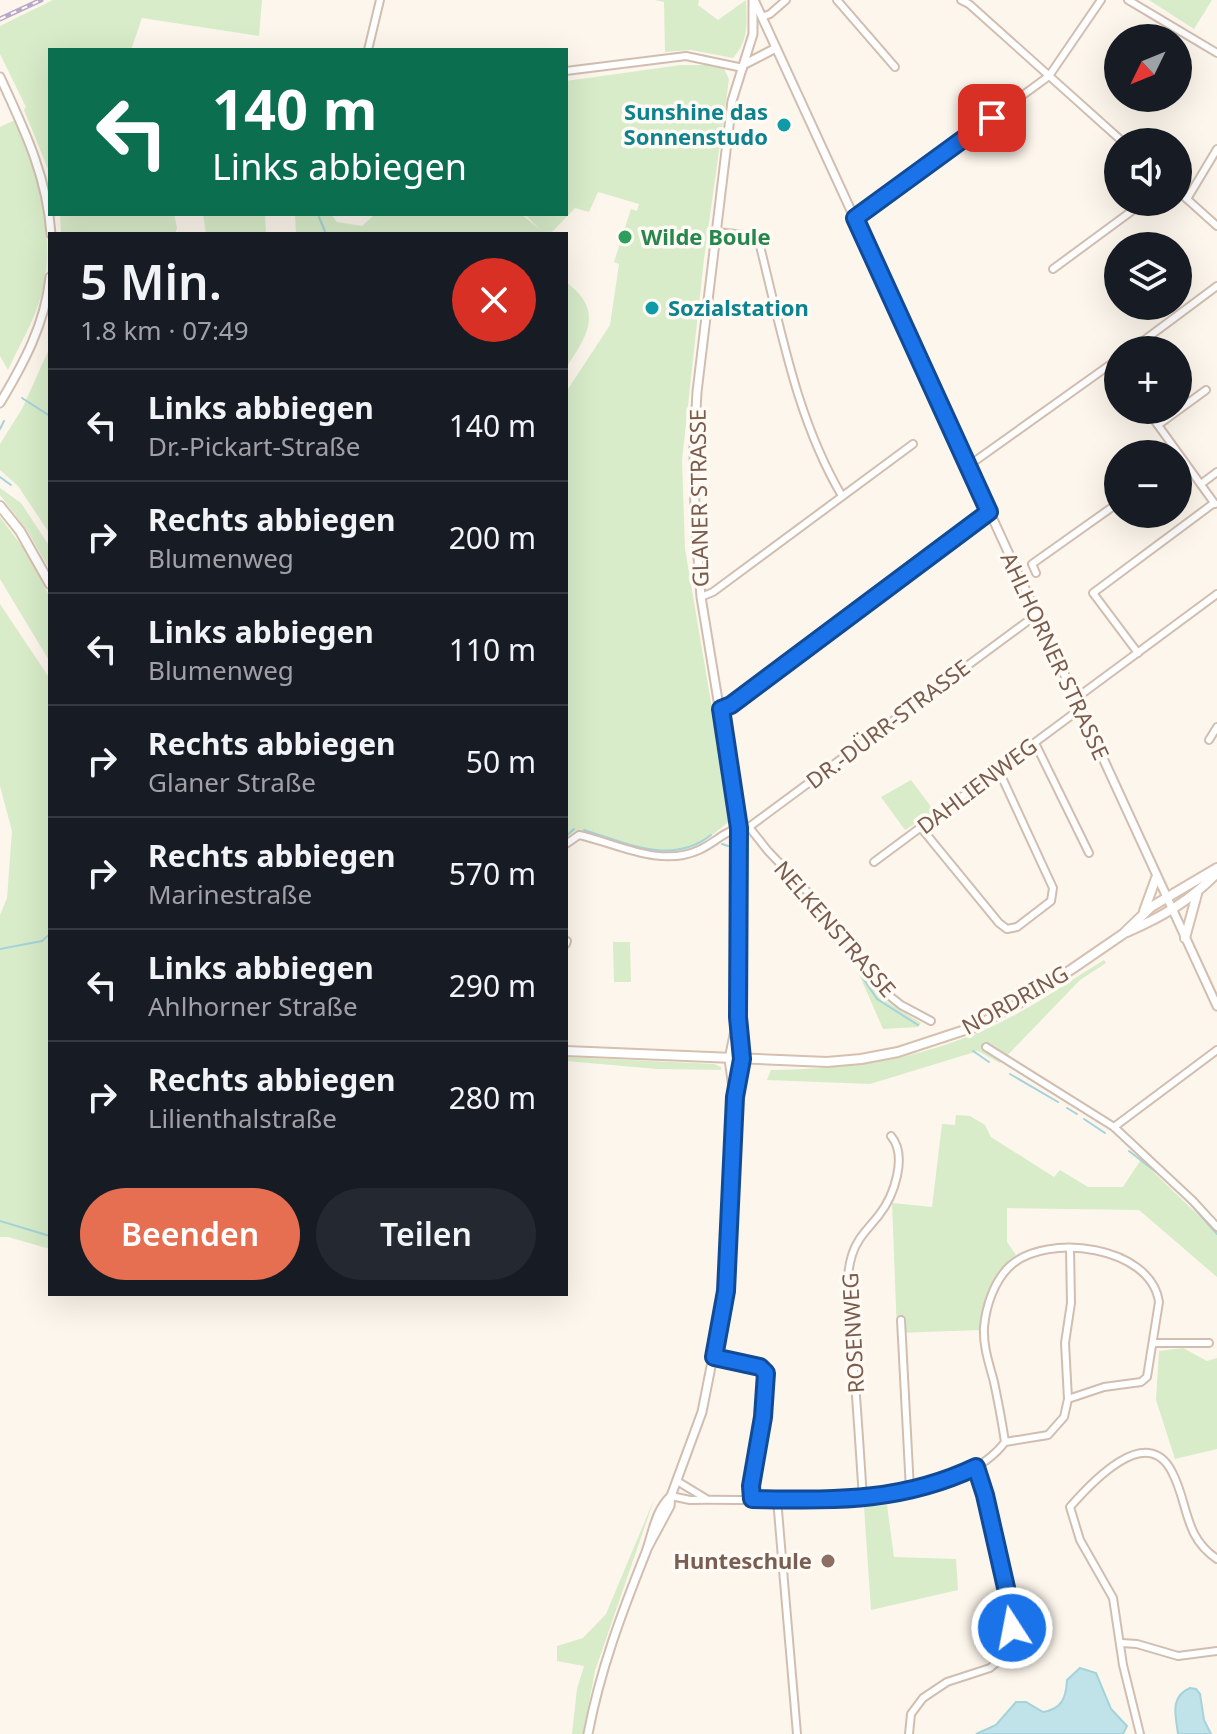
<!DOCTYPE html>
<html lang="de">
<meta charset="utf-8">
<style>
:root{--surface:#171b24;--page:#242831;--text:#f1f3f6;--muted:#9ea1a6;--line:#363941;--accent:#e76f51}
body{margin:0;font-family:"Noto Sans",sans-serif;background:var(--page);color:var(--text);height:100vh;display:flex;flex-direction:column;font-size:30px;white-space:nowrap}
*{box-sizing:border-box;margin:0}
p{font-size:26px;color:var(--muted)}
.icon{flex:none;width:44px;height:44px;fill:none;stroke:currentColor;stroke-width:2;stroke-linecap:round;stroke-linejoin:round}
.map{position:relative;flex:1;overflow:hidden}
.side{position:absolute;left:48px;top:232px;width:520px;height:1064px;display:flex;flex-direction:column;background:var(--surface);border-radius:0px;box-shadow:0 8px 32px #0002}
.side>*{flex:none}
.hud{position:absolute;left:48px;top:48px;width:520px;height:168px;border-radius:0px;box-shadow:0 8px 32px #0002;background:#0b6e4f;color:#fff;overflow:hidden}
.needle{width:52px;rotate:227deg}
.fabs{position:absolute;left:1104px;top:24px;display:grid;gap:16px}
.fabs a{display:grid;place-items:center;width:88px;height:88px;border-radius:50%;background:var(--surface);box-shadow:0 8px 32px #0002;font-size:40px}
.pin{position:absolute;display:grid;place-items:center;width:68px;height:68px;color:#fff;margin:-34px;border-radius:16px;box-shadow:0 4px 12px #0006}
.me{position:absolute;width:88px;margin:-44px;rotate:349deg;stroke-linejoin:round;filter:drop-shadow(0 0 6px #0008)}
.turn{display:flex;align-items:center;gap:28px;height:168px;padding:0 32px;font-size:36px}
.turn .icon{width:104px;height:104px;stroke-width:2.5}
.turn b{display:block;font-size:56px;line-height:68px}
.round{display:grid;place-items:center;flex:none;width:84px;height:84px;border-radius:42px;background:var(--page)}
.summary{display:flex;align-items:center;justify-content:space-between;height:136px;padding:0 32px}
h1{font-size:48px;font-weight:600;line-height:60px}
.primary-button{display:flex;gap:16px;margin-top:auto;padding:16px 32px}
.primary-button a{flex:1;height:92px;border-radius:48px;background:var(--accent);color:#fff;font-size:32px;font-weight:600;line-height:92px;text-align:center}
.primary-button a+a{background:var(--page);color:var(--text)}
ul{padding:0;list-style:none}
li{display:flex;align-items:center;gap:24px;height:112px;padding:0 32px;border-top:2px solid var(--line)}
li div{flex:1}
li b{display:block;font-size:30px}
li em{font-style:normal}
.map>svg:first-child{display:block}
</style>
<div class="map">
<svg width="1217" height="1734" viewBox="0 0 1217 1734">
<rect width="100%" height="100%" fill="#fdf6ec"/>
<g fill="#d8ecc9">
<polygon points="53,0 262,0 259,36 142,18 131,50 50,50 50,174 24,110 26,107 0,54 0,26"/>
<path d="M655,0H699L698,5L718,20L746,0C747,22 749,41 733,58L691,50L665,52L664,2Z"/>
<polygon points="1149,0 1212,0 1194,29"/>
<polygon points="681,65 709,65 724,69 729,79 704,259 682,460 685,549 731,820 697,847 677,852 655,852 575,831 566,838 566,392 610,325 619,264 614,262 631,209 637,211 639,204 598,192 589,212 575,208 553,231 546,234 296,234 295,214 331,214 337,222 362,226 375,214 521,214 540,230 525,214 566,214 566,81"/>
<path d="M17,119C39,167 57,243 41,296C34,321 19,346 8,370L0,356V127Z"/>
<polygon points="60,214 174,214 177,228 175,234 61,234"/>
<polygon points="203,214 265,214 266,234 206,234"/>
<path d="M566,282C605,311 587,336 566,368Z"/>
<polygon points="50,347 50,534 18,486 0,470 0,444 22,409"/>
<polygon points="0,488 21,503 50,547 50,570 27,530 0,495"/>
<polygon points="0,517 30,557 50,598 50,662 0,579"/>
<polygon points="0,604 50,679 50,1249 8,1237 0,1237 0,915 7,898 12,831 0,786"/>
<polygon points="911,780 935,812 905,830 881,797"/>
<polygon points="613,942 630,942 631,982 614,982"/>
<path d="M1104,960L1106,963L1080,980L1000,1063L978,1051L870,1084L767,1080L771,1070C856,1069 932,1058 1009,1018C1042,1001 1073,979 1104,960Z"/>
<polygon points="864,971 886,1001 921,1023 918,1027 883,1029 859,974"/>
<polygon points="566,1057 714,1064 721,1067 721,1070 657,1069 566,1061"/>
<path d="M956,1115L970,1116L985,1125L991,1137L1054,1177L1060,1170L1088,1187H1123L1140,1161L1144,1163L1217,1233V1277L1139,1210L1007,1208V1242L1016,1255C994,1276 983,1301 980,1330L897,1333L892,1203L932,1207L942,1124L955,1125Z"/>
<polygon points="1183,1348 1207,1361 1217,1358 1217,1449 1175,1459 1156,1400 1159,1351"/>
<polygon points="655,1497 595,1671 583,1734 572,1734 577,1689 584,1666 557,1661 557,1646 583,1638 606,1614"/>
<polygon points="887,1505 894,1557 956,1559 958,1590 871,1610 864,1507"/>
</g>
<g fill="#bfe3e8" stroke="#a5d3da" stroke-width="2">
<path d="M1080,1668L1096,1673L1111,1709L1127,1726L1123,1734H976L996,1725L1016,1702H1026L1043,1712C1062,1709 1066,1698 1067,1680Z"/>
<path d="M1190,1688L1196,1689L1200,1694L1204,1720L1211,1734H1178C1176,1716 1169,1697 1190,1688Z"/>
</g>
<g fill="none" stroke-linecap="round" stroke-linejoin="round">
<g stroke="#a5d3da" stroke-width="2">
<polyline points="319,217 326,234"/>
<polyline points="22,398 50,416"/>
<polyline points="0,429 4,421"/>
<polyline points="0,477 11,485"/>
<path d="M584,830C627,843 671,866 711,835"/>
<polyline points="566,836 574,829"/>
<polyline points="722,844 728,846"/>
<polyline points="816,906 821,912"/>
<polyline points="828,922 850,955"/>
<polyline points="0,949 42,941 50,934"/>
<polyline points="861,975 877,999 918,1025"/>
<polyline points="973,1051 989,1062"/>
<polyline points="1010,1074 1058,1102"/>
<polyline points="1067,1108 1077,1114"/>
<polyline points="1084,1119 1105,1133"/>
<polyline points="1129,1151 1170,1183"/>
<polyline points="1186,1199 1217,1234"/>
<polyline points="0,1221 50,1236"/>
</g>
<defs>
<g id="minor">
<polyline points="837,0 895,67"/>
<polyline points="961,0 969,4 1123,142"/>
<polyline points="1128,0 1217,53"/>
<polyline points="762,17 770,14 786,0"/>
<polyline points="368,50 380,0"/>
<polyline points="566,71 686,56 743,68"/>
<polyline points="1178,191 1217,226"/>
<polyline points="1187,199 1217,149"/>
<polyline points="855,218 1049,76 1101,0"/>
<path d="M716,232L754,236L759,242C781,329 796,418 842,496"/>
<polyline points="1053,269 1144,202"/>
<polyline points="1131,350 1217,286"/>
<polyline points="1147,410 1215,504"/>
<polyline points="1158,425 1206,390"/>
<polyline points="968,466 1118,359"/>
<polyline points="1201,484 1217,472"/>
<polyline points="1036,573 1032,564 1118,503"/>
<polyline points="701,597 713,592 913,444"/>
<polyline points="1138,653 1093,593 1214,503"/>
<polyline points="1075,699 1217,594"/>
<polyline points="721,709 731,705 989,512"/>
<polyline points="1209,740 1217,727"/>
<polyline points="1035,743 1089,853"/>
<polyline points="749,827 768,851 820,905 886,993 901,1005 931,1021"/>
<polyline points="922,829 999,923 1007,929 1017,927 1051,901 1053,888 999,771"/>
<path d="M566,844L579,835C616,843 660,868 699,850C720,840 724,829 749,827L1036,615"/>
<polyline points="874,862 1080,709"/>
<polyline points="566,944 567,941"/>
<polyline points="986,1047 1114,1127 1193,1201 1217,1227"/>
<polyline points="1114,1127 1217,1050"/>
<polyline points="901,1320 910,1490"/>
<polyline points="1154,1343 1209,1343"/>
<polyline points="714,1357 760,1367 766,1373 763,1417 753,1467 752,1499"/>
<polyline points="1005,1442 1048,1435 1064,1417 1068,1399 1065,1343 1071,1303 1070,1248"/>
<polyline points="677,1481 705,1498"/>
<path d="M671,1496L690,1500C773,1498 951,1514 1005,1442C1002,1422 998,1401 994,1382C989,1363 983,1347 984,1327C986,1306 994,1281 1010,1266C1047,1232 1151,1246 1159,1302L1147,1377L1141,1382L1104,1387L1068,1399"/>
<polyline points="777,1499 797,1734"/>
<path d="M863,1499C860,1452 857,1405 853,1358C851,1326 842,1287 852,1255C857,1238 869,1228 879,1215C894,1196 908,1156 891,1136"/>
<polyline points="1121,1643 1137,1644 1178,1656 1217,1651"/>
<polyline points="909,1734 911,1714 923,1698 947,1682 990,1668 1002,1658 1009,1647 1012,1614 985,1495 976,1467"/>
<path d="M1140,1734L1123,1665L1113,1598L1080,1540L1070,1507C1091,1483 1147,1422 1172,1472C1189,1504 1183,1536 1217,1559"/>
</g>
<g id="tertiary">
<polyline points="755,2 1217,1006"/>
<polyline points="745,64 776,48"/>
<path d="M0,77C24,129 47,176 51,234"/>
<path d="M0,403C24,363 45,324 50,277"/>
<polyline points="734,1095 729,1059 737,1021"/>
<polyline points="648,1547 670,1506 671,1496 702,1412 723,1306 735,1097 742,1059 738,1017 739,828 701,597 695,517 694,447 697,392 732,101 753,34 753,0"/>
<path d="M588,1734C600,1670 622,1612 646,1552C653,1533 655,1511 671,1496"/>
</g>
<g id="secondary">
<polyline points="0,506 20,531 50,584"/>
<polyline points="1144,911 1156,878"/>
<path d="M1127,932C1162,917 1191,900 1217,873"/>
<polyline points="1185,938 1197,894"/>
<polyline points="566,1051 827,1062 861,1059 898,1052 974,1027 1016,1005 1072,969 1123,934 1151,907 1217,868"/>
</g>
</defs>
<use href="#minor" stroke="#d1beb0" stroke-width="10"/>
<use href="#tertiary" stroke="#d1beb0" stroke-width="11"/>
<use href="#secondary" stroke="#d6c0b0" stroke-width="12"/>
<use href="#minor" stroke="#fff" stroke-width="6"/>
<use href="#tertiary" stroke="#fff" stroke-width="7"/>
<use href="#secondary" stroke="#fff" stroke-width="8"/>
<defs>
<polyline id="rail" points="0,19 41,0"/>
</defs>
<use href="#rail" stroke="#b9a8c9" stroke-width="5"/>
<use href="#rail" stroke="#fffaf3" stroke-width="2" stroke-dasharray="6" stroke-linecap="butt"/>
</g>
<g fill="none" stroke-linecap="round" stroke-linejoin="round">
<defs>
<path id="route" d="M992,118L855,218L989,512L731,705L721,709L739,828L738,1017L742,1059L735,1097L726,1291L714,1357L760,1367L766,1373L763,1417L751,1486L752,1499C833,1500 900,1503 976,1467L985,1495L1012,1614V1628"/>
</defs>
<use href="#route" stroke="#114b97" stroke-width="20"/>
<use href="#route" stroke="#1a73e8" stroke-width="14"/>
</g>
<g fill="#0f9aa8" stroke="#fffaf3" stroke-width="3">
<circle cx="784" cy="125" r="8"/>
<circle cx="652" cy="308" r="8"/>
</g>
<circle fill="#2e9e5b" stroke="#fffaf3" stroke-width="3" cx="625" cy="237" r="8"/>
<circle fill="#8d6e63" stroke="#fffaf3" stroke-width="3" cx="828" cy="1561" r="8"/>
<g text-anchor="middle" stroke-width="7" stroke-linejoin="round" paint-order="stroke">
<g font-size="22" font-weight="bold" fill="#0d838f" stroke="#fffaf3" text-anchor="end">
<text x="768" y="120">Sunshine das<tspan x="768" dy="25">Sonnenstudo</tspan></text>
<text x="668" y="316" text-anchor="start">Sozialstation</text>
</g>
<g font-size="22" font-weight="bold" fill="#27864d" stroke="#fffaf3" text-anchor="start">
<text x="641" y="245">Wilde Boule</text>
</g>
<g font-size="22" fill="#7a5c4d" stroke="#fffaf3">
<text transform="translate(699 498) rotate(-91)" y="8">GLANER STRASSE</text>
<text transform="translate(1055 656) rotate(65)" y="8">AHLHORNER STRASSE</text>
<text transform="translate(888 724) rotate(-37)" y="8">DR.-DÜRR-STRASSE</text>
<text transform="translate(977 786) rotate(-37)" y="8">DAHLIENWEG</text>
<text transform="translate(835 929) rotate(49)" y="8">NELKENSTRASSE</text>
<text transform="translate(1015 1000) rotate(-29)" y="8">NORDRING</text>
<text transform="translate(853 1333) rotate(-93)" y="8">ROSENWEG</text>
</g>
<g font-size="22" font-weight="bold" fill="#785e54" stroke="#fffaf3" text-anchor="end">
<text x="812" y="1569">Hunteschule</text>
</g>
</g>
</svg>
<div class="fabs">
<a><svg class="needle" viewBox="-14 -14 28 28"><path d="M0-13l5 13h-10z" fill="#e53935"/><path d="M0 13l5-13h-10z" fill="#9ea1a6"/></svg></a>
<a><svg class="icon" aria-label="sound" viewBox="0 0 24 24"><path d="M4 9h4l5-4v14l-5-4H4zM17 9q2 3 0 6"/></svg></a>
<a><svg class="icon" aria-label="layers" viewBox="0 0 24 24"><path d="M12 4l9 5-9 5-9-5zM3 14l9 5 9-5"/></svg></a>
<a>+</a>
<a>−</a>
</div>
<div class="pin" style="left:992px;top:118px;background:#d93025"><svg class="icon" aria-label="arrive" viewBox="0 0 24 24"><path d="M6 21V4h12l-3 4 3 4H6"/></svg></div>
<svg class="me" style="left:1012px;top:1628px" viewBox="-20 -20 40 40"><circle r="17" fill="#1a73e8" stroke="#fff" stroke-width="3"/><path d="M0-11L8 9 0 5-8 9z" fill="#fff"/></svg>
<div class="hud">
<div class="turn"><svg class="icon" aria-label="left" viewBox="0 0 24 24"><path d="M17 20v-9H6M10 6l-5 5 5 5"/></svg><div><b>140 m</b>Links abbiegen</div></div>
</div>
<section class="side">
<div class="summary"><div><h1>5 Min.</h1><p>1.8 km · 07:49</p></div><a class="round" style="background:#d93025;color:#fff"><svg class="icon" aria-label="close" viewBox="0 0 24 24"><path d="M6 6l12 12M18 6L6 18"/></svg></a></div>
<ul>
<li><svg class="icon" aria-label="left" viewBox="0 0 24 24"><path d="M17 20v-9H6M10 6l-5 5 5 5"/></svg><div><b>Links abbiegen</b><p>Dr.-Pickart-Straße</p></div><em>140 m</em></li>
<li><svg class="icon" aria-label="right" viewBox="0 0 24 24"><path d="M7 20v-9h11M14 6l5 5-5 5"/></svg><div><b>Rechts abbiegen</b><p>Blumenweg</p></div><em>200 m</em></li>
<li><svg class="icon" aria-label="left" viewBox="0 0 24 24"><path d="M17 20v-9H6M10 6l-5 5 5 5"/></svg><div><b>Links abbiegen</b><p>Blumenweg</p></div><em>110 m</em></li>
<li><svg class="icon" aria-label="right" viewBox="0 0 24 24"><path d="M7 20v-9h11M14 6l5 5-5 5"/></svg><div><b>Rechts abbiegen</b><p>Glaner Straße</p></div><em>50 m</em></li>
<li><svg class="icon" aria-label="right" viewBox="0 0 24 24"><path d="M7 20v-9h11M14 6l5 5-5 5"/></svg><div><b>Rechts abbiegen</b><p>Marinestraße</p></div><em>570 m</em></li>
<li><svg class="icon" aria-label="left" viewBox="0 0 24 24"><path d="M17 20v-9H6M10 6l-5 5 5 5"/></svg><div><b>Links abbiegen</b><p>Ahlhorner Straße</p></div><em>290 m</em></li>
<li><svg class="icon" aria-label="right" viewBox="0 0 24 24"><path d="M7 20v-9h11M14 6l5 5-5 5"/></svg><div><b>Rechts abbiegen</b><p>Lilienthalstraße</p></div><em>280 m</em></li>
</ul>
<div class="primary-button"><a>Beenden</a><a>Teilen</a></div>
</section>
</div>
